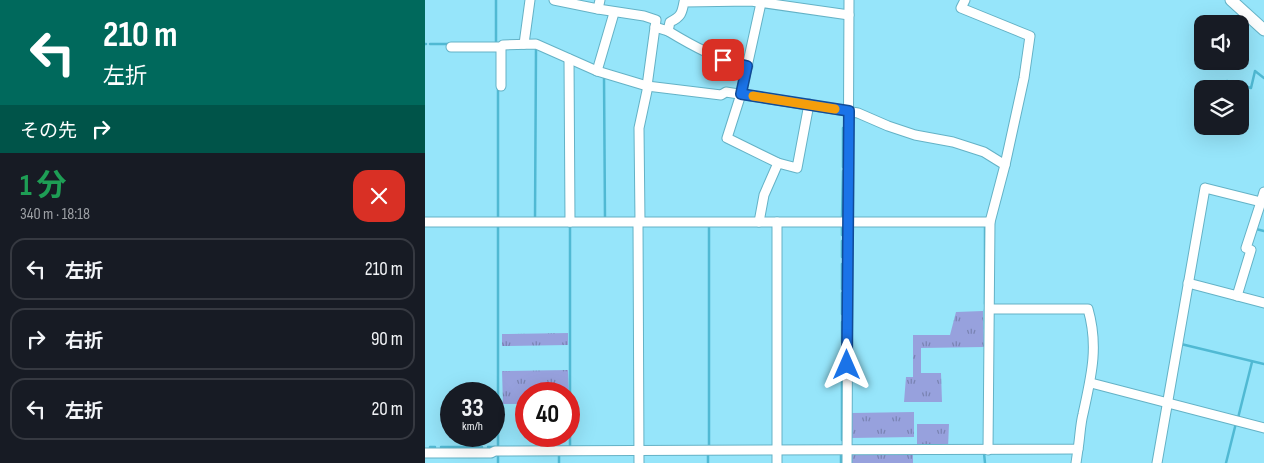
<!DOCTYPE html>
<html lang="ja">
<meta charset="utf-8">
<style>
:root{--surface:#171b24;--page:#20242c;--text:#f1f3f6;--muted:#9ea1a6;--line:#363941}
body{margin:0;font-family:"Sofia Sans Condensed","Noto Sans JP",sans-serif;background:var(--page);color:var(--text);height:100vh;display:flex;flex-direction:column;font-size:19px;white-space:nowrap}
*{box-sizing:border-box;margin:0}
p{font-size:16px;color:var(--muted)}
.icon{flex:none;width:28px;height:28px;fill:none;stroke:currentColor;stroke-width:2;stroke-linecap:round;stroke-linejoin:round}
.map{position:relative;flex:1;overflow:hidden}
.side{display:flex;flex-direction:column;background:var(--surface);width:425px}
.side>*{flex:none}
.guide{background:#00695c;color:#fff;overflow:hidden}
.tools{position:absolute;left:769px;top:15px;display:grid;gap:10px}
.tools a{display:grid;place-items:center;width:55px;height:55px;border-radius:10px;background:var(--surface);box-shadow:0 5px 20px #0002;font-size:25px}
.speed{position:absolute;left:15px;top:382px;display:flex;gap:10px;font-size:25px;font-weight:700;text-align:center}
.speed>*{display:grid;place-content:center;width:65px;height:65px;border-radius:50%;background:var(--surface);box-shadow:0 5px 20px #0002;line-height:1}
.speed small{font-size:12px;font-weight:400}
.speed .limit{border:8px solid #d22;background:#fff;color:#111}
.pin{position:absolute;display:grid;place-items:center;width:42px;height:42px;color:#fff;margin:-21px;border-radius:10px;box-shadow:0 2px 8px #0006}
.me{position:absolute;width:55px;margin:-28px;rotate:0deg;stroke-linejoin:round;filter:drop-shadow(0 0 4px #0008)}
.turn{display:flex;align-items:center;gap:18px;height:105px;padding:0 20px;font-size:22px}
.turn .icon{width:65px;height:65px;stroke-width:2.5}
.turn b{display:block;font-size:35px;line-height:42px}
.then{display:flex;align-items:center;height:48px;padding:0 20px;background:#0003;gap:10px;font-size:19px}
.round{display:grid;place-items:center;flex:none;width:52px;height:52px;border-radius:15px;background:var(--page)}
.headline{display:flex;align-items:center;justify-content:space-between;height:85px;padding:0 20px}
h1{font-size:30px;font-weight:700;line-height:38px;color:#1e9e55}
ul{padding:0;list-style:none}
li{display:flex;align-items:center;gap:15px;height:62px;margin:0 10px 8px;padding:0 10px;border:2px solid var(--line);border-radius:15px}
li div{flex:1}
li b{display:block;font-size:19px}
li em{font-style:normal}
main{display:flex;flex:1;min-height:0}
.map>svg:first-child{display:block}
</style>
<main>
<section class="side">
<div class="guide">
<div class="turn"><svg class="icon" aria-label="left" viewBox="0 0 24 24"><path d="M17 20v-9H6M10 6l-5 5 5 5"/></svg><div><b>210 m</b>左折</div></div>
<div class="then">その先<svg class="icon" aria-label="right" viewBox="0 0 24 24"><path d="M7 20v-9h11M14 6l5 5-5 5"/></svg></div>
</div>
<div class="headline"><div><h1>1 分</h1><p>340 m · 18:18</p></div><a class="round" style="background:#d93025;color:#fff"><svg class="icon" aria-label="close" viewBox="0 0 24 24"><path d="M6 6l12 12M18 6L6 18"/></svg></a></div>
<ul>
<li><svg class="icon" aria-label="left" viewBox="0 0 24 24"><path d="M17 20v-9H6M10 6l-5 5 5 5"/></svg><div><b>左折</b></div><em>210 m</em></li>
<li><svg class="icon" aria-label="right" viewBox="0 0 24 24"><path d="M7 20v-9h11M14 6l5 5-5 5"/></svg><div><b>右折</b></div><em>90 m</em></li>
<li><svg class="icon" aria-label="left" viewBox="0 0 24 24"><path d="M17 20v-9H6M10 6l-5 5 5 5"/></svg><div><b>左折</b></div><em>20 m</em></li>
</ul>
</section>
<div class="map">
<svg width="839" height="463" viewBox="0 0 839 463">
<defs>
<pattern id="grass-tufts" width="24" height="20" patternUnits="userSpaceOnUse" patternTransform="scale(1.25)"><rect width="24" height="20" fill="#97a1dd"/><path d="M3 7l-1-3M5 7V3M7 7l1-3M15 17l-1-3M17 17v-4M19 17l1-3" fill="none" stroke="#7983b3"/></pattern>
</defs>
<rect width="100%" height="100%" fill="#96e5fa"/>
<g fill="url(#grass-tufts)">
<polygon points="558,311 559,347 496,348 496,373 516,373 517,402 479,402 481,377 488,377 488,335 525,335 531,312"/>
<polygon points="143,333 143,345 77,346 77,334"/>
<polygon points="143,370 144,394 101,394 101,404 78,404 77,371"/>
<polygon points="489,412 489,437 426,438 426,413"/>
<polygon points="492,424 524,424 523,448 492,448"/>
<polygon points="488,452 488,463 426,463 426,455 432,453"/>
</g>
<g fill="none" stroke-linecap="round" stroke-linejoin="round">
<g stroke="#50b9d3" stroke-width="2.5">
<polyline points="0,44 1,44"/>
<polyline points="5,44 26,44"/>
<polyline points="71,44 71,0"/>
<polyline points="179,76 180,219"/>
<polyline points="802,81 826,88 830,71 839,78"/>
<polyline points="73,87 73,219"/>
<polyline points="418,128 418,167"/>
<polyline points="417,218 418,171"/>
<polyline points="110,219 111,49"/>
<polyline points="284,226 284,447"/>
<polyline points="831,229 839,231"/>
<polyline points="417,235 417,226"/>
<polyline points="417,257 417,241"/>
<polyline points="417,289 417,264"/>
<polyline points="560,304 560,226"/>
<polyline points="417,314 417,293"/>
<polyline points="560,329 560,310"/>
<polyline points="417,342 417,322"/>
<polyline points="756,344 839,364"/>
<polyline points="813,418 827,362"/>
<polyline points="417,440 417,350"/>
<polyline points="5,447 10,447"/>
<polyline points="16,447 57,447"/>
<polyline points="63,447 70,447"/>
<polyline points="145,447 145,226"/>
<polyline points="73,448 73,226"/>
<polyline points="559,453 560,463"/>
<polyline points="73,454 73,463"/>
<polyline points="134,454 134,463"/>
<polyline points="416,454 416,463"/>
<polyline points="283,463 283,453"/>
<polyline points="801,463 811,423"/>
</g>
<defs>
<g id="minor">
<polyline points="129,0 173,9"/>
<polyline points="175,0 173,9 219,16 231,20 222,86"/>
<polyline points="540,0 536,8 605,36 599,78 580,165"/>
<polyline points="336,3 316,94 302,138 353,163 372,168 384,104"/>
<path d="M230,27L243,31L245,22C256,17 257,13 259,2L326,1L424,15"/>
<path d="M243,31C271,48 290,58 323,66"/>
<polyline points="99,44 105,0"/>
<polyline points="26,47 76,47 78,45 111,44 172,71 222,86 296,95 301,92 433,113 463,126 490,135 528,142 559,152 580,165 565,222 563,450"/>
<polyline points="76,47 76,86"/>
<polyline points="144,59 145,222"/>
<polyline points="172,71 189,13"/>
<polyline points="0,222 565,222"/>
<polyline points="213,222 214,463"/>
<polyline points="215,222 214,128 223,86"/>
<polyline points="334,222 339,195 353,163"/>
<polyline points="352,222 352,463"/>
<polyline points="763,283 839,303"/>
<polyline points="812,296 826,250 821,248 836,202"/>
<polyline points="666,383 839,428"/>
<path d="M0,453H66L70,451L653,449C655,438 655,426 658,414C666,377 674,347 663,309H565"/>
<polyline points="422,463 424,0"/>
<polyline points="651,463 653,449"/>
<polyline points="732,463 780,188 836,202 839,192"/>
</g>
<polyline id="major" points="806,0 839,30"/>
</defs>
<use href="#minor" stroke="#64b2c6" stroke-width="11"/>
<use href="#major" stroke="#64b2c6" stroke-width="13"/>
<use href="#minor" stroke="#fff" stroke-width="9"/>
<use href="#major" stroke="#fff" stroke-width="11"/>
</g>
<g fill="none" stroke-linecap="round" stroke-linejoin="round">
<defs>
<polyline id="route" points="298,60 322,66 316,94 424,111 422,365"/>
</defs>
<use href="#route" stroke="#114b97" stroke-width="12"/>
<use href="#route" stroke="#1a73e8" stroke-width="9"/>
<polyline stroke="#f59e0b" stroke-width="9" points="328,96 410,109"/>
</g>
</svg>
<div class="tools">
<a><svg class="icon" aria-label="sound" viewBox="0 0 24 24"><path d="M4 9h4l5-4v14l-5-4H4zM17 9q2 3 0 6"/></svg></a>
<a><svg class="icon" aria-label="layers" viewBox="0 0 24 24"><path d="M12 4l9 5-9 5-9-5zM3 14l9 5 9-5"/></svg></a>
</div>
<div class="speed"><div>33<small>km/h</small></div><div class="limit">40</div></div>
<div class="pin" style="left:298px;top:60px;background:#d93025"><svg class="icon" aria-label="arrive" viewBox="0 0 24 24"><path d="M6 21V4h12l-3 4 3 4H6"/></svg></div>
<svg class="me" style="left:422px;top:365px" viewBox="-20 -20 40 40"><path d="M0-17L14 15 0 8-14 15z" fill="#1a73e8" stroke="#fff" stroke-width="4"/></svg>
</div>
</main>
